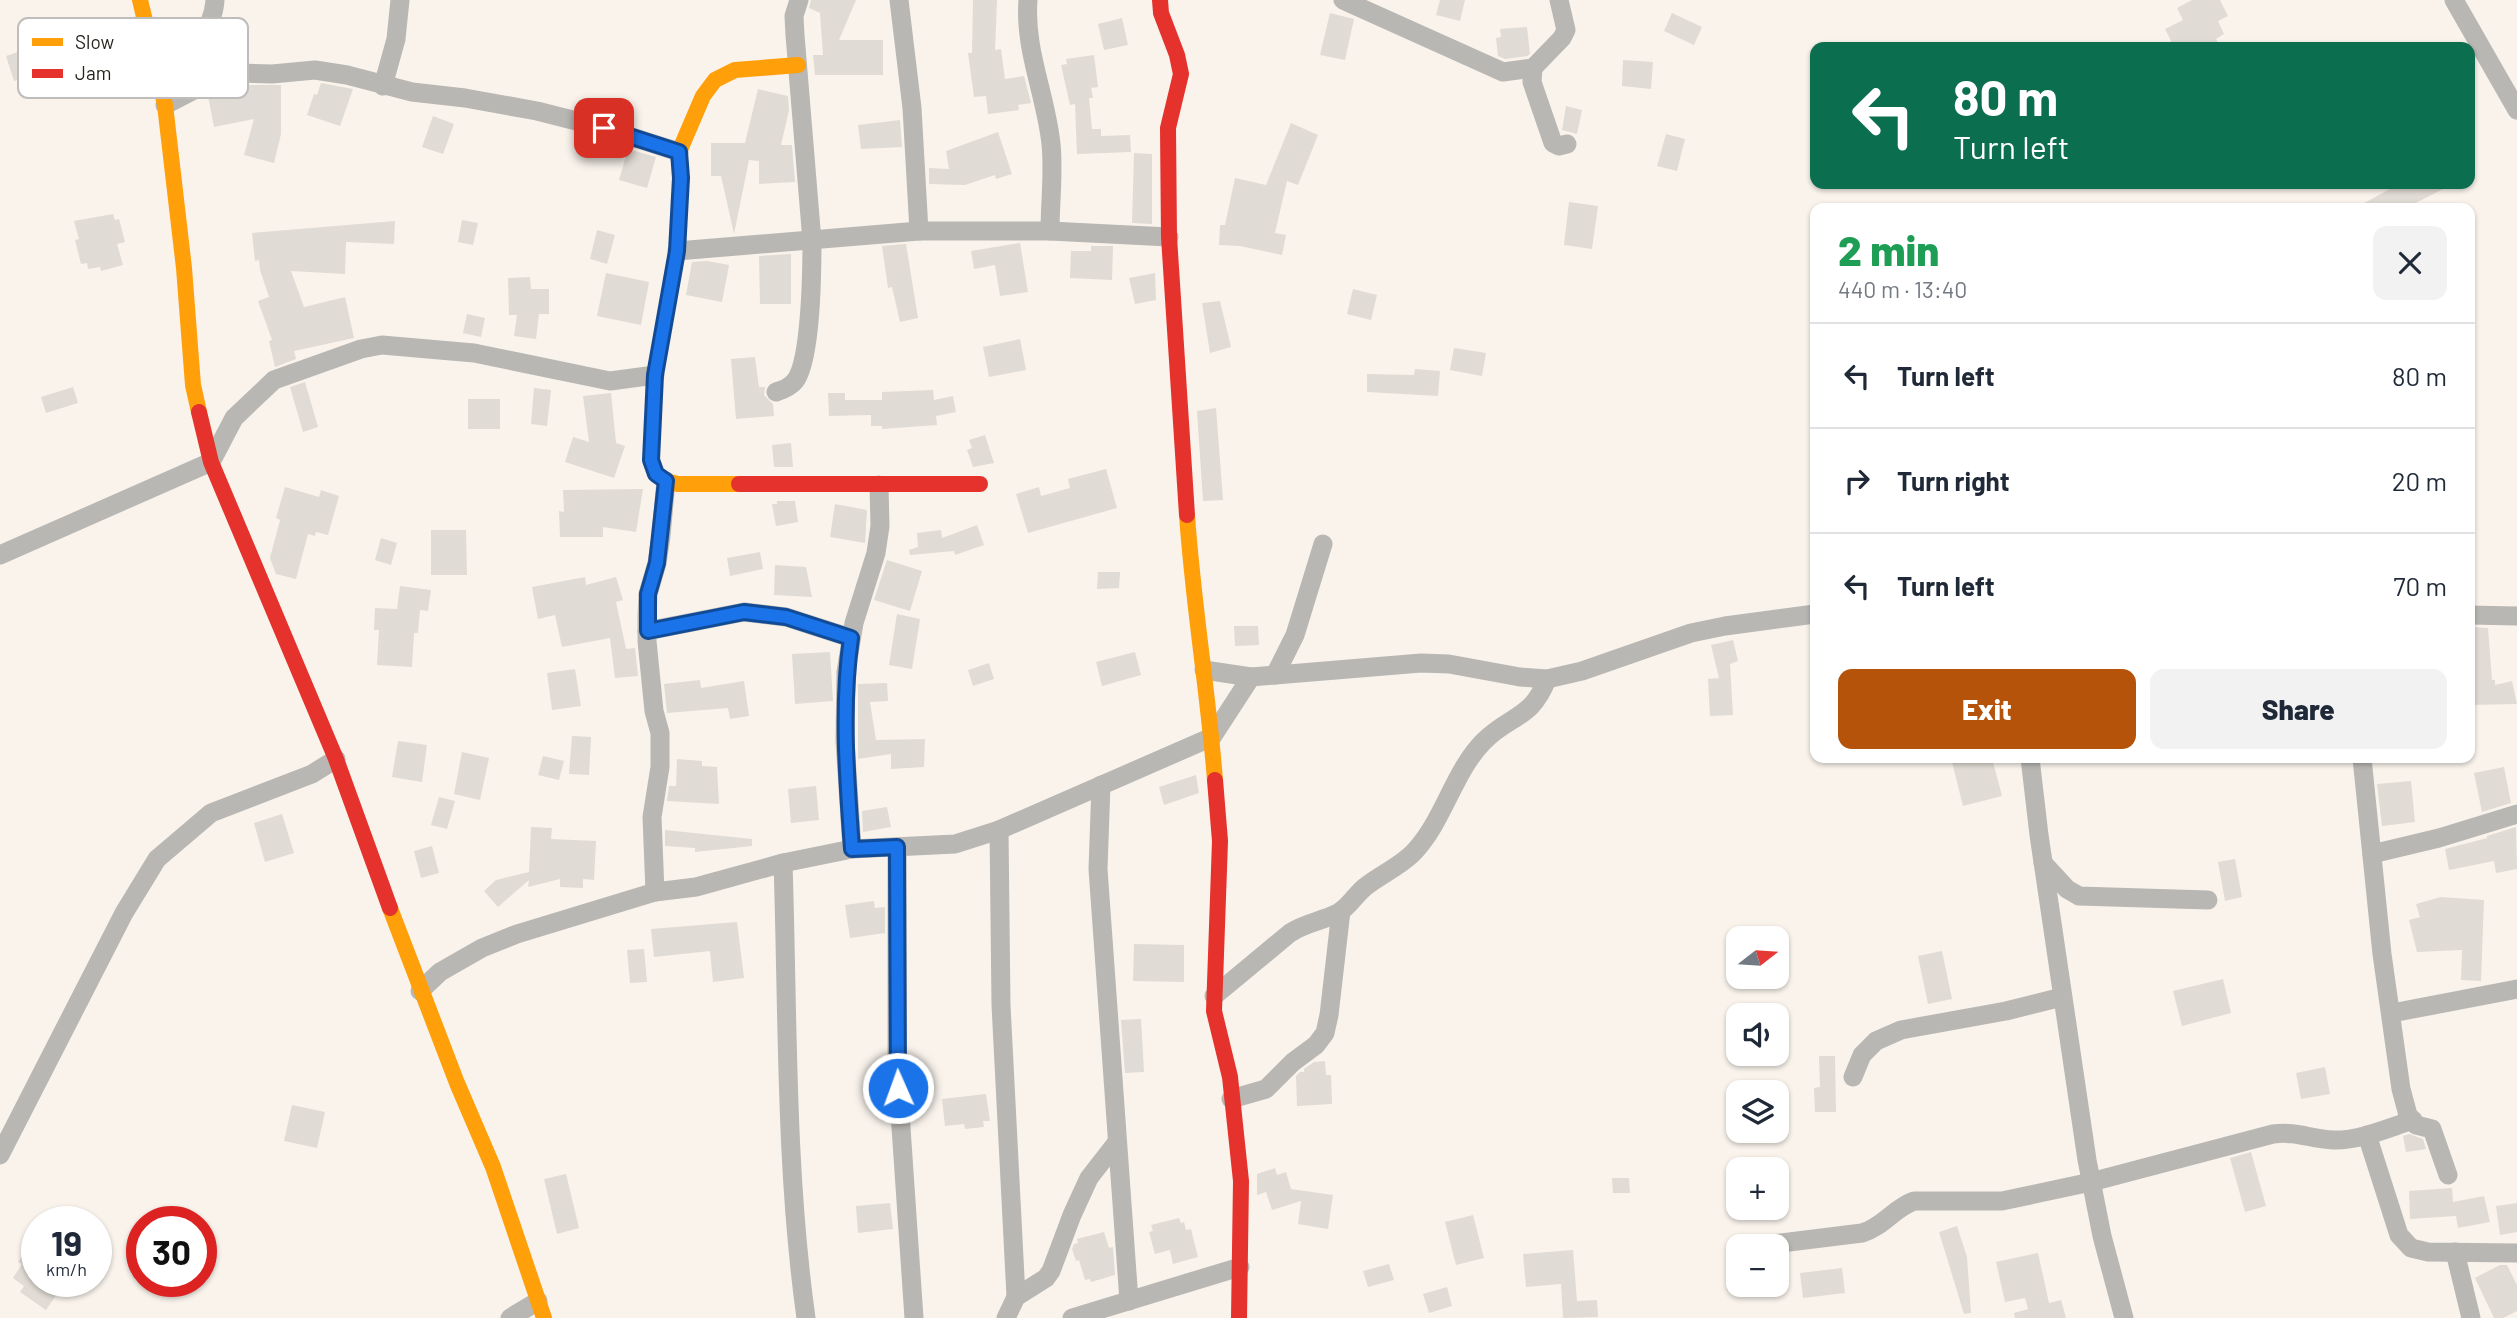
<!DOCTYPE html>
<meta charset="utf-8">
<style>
:root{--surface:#fff;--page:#f2f2f3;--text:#1f2937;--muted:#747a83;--line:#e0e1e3;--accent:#b45309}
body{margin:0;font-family:Barlow,sans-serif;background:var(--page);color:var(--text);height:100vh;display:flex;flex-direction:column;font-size:26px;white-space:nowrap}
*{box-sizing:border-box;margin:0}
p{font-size:23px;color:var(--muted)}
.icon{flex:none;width:38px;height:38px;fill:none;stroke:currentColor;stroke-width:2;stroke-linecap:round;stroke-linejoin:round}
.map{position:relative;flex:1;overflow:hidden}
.side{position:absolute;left:1810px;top:203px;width:665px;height:560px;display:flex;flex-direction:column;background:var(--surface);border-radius:14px;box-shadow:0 2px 5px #0004}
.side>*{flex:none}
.top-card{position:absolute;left:1810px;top:42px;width:665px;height:147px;border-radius:14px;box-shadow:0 2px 5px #0004;background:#0b6e4f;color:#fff;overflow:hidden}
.needle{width:46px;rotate:73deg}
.buttons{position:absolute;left:1726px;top:926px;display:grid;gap:14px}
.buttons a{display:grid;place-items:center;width:63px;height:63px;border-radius:14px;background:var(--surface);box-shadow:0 2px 5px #0004;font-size:35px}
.speed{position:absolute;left:21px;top:1206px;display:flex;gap:14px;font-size:35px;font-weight:700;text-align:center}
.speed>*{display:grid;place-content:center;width:91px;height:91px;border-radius:50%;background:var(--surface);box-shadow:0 2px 5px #0004;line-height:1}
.speed small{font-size:18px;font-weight:400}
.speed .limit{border:10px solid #d22;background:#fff;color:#111}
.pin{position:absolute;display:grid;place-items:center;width:60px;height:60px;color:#fff;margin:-30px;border-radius:14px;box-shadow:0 4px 10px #0006}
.me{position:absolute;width:77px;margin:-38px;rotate:358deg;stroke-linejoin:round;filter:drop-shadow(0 0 5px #0008)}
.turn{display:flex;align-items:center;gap:24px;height:147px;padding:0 28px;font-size:32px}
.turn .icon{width:91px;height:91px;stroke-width:2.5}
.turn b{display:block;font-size:49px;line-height:60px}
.round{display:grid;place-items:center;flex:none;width:74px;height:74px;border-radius:14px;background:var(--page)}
.overview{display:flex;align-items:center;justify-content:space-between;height:119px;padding:0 28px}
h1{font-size:42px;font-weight:800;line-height:52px;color:#1e9e55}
.primary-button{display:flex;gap:14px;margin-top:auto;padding:14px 28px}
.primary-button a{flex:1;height:80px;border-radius:14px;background:var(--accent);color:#fff;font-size:28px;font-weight:800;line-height:80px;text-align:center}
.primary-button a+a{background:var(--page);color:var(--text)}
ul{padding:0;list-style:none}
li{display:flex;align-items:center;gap:21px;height:105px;padding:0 28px;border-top:2px solid var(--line)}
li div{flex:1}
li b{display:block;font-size:26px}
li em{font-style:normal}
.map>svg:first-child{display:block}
</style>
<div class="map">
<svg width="2517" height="1318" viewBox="0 0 2517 1318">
<rect width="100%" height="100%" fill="#f9f3ec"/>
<g fill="#e0dbd4">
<polygon points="811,0 856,0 839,40 883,40 883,75 815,75 813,55 823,55 820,13 809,8"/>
<polygon points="973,0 997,0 995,50 1001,49 1005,79 1024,76 1030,99 1031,103 1018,105 1019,110 988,114 986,96 974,97 968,53 972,53"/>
<polygon points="1440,0 1465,0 1460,21 1436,15"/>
<polygon points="2192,0 2220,0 2228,16 2218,21 2224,34 2216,39 2220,47 2174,47 2165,29 2183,20 2177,8"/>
<polygon points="1330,13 1354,19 1345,60 1320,55"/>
<polygon points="1672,13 1702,27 1694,45 1664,31"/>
<polygon points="1122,18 1128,45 1104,50 1098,24"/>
<polygon points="110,27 116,42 47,65 48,70 14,81 6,56 88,28 90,34"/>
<polygon points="1527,27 1530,54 1527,56 1505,59 1498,56 1496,38 1501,37 1500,29"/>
<polygon points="1094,55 1098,87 1091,88 1093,98 1089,98 1092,129 1101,129 1101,136 1130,135 1131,152 1077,154 1075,104 1070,105 1061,65 1067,64 1066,59"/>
<polygon points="1623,60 1653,62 1651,89 1622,86"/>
<polygon points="321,83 353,89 340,126 307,115 314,94 317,95"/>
<polygon points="240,85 281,85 281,134 274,163 244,155 254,119 214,127 208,96 219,91"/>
<polygon points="758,89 788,96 789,110 781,145 792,145 795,182 759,184 759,161 749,160 734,234 721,176 711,176 711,143 745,143"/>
<polygon points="1566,106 1582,110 1577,134 1562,130"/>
<polygon points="433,116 454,124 443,154 422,147"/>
<polygon points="900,120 902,147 861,149 858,125"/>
<polygon points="1291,123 1318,135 1298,185 1287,181 1275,233 1286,235 1282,255 1240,246 1219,245 1220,225 1225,225 1235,178 1266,185"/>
<polygon points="998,132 1012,174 996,179 995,175 965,185 929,184 929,168 949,169 946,151"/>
<polygon points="1666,134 1685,139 1677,171 1657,166"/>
<polygon points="628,149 656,157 647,188 619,180"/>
<polygon points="1134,153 1152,154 1152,224 1132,223"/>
<polygon points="2399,184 2453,184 2406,208 2355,208"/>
<polygon points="1569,202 1598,206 1592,249 1564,245"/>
<polygon points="113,214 115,220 119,219 125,242 117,244 123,265 101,271 100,267 88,269 87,263 81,264 75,240 79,239 74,221"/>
<polygon points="462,220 478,223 473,245 458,242"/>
<polygon points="395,221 394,244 346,242 345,274 291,271 304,307 345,297 354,338 294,351 296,359 275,367 269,341 272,340 258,301 269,297 260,270 259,260 255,261 252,233"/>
<polygon points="597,230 615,235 607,264 590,259"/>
<polygon points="1020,243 1028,292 1000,296 995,265 974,269 971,251"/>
<polygon points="906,244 918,318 900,322 892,287 888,288 882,246"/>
<polygon points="1091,246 1113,246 1112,280 1070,278 1071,251 1091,251"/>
<polygon points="791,254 791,304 760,304 759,256"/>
<polygon points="707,261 729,265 722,302 686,295 692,262"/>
<polygon points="606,273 649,282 641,325 597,316"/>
<polygon points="1155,273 1156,300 1135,304 1129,278"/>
<polygon points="530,277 531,289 549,289 549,314 539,314 536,339 514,336 517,315 509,315 508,278"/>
<polygon points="1353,289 1377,295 1371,320 1347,314"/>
<polygon points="1220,301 1231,347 1210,353 1202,303"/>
<polygon points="467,314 485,318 481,337 463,333"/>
<polygon points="1020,339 1026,370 989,377 983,347"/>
<polygon points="1454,348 1486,353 1482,376 1450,370"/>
<polygon points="755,357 759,387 765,387 764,395 773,404 774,416 736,419 731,359"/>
<polygon points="1415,369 1440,371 1438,396 1367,392 1367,374 1414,375"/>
<polygon points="305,382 318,427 303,432 290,387"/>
<polygon points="73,387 78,403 46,413 41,397"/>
<polygon points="534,388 551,390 547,426 531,424"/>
<polygon points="933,390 934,400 953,396 956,412 936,416 937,425 882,429 882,426 871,426 871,415 829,416 828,393 845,393 845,400 882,400 882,392"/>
<polygon points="611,393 616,443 625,446 614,478 565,462 573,437 589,442 583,396"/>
<rect x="468" y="399" width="32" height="30"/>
<polygon points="1216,408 1223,500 1203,501 1197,411"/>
<polygon points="985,435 994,463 973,467 967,450 972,448 969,440"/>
<polygon points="791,443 793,467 774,467 772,445"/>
<polygon points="1106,469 1117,508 1028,533 1016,494 1039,487 1041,496 1070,488 1068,479"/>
<polygon points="285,487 319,497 321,490 339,496 328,535 316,532 315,536 308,534 296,579 276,574 270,558 280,520 276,518"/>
<polygon points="643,489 636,532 603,527 603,537 560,537 559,511 564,512 563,490"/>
<polygon points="777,501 795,501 798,522 776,526 772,504 777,504"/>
<polygon points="835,504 867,510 865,543 830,537"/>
<polygon points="977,525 984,545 955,555 954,551 910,555 909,550 918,547 917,533 941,530 942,538"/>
<polygon points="431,530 466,530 467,575 431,575"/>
<polygon points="381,538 397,543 391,565 375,560"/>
<polygon points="760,552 763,569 730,576 727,558"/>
<polygon points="887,560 922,571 910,611 874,600"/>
<polygon points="775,565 806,567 812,597 774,595"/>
<polygon points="1098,572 1120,572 1119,588 1097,589"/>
<polygon points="585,577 586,585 616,577 623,600 616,602 626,649 635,648 638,676 615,678 610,638 562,647 555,615 538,619 532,587"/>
<polygon points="400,586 431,590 428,611 420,610 418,633 414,633 412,667 377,665 379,630 374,630 375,608 397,609"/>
<polygon points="897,614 920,619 912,669 889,665"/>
<polygon points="1234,626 1258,626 1259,645 1235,646"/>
<polygon points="2469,627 2488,628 2492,680 2495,680 2495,685 2512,681 2517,704 2469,705"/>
<polygon points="1733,640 1738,661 1730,664 1733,715 1710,716 1708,679 1719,678 1711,645"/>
<polygon points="830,652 833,701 795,704 792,654"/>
<polygon points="1135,652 1141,675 1102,686 1096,662"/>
<polygon points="989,663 994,679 973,686 968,670"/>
<polygon points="575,669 581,706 552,710 547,673"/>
<polygon points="700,680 701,688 744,681 749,716 730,719 728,708 667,713 664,684"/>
<polygon points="887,683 888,701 870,702 876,740 925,739 924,767 891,769 891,754 858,759 858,684"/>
<polygon points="572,736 591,737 589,775 569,774"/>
<polygon points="398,741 427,745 422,782 392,777"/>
<polygon points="462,752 489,758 480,800 454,794"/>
<polygon points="543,756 564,761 559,780 538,775"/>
<polygon points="1951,758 1992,758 2002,796 1963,806"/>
<polygon points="677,759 702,761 702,766 717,767 719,804 667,801 669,786 676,786"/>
<polygon points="2504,767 2511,803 2482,812 2474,773"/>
<polygon points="1196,775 1199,793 1164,805 1159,787"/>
<polygon points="2411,781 2415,822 2382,826 2377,784"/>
<polygon points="816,786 819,820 791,823 788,789"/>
<polygon points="439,797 455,801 447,829 431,825"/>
<polygon points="887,807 891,827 863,832 862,811"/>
<polygon points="282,814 294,853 265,862 254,823"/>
<polygon points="531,827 552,828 551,839 596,841 594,880 583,879 583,888 560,887 560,879 528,887 529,880 498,907 484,891 496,880 529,872"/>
<polygon points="2516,827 2517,869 2496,873 2494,861 2449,870 2445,849 2487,838 2487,836"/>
<polygon points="665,830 752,839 752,846 695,852 695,848 665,846"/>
<polygon points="432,846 439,873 421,878 414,851"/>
<polygon points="2235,859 2242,897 2225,901 2218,862"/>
<polygon points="2441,897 2484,900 2481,981 2461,980 2462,950 2417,952 2409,920 2420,917 2416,904"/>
<polygon points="874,901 875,908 885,907 885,933 850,938 845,905"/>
<polygon points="737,922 744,978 713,982 710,951 654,957 651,929"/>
<polygon points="1134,944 1184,945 1184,982 1133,981"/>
<polygon points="644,949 647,982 630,983 627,950"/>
<polygon points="1942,951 1952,999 1928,1004 1918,956"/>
<polygon points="2223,979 2231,1013 2182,1026 2173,991"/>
<polygon points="1141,1019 1144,1072 1125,1073 1121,1020"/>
<polygon points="1819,1056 1835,1056 1836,1112 1815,1112 1814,1088 1820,1087"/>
<polygon points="1325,1061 1326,1075 1331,1075 1332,1104 1297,1106 1296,1076 1300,1072 1304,1072 1304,1069 1314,1062"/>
<polygon points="2325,1067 2330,1094 2301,1099 2296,1073"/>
<polygon points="986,1094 990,1121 983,1121 984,1127 965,1129 964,1124 945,1126 942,1099"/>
<polygon points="292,1105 325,1112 317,1148 284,1141"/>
<polygon points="2409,1134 2423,1139 2426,1149 2406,1152 2403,1136"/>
<polygon points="2251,1152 2266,1206 2245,1212 2230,1158"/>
<polygon points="1275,1168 1277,1175 1286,1172 1291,1189 1333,1195 1328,1229 1298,1224 1301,1201 1272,1210 1266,1192 1257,1195 1257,1174"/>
<polygon points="566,1174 579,1228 557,1234 544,1179"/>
<polygon points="1612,1178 1629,1178 1630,1193 1613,1193"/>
<polygon points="2452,1188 2453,1202 2484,1196 2490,1222 2458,1228 2456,1216 2410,1219 2409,1191"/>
<polygon points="890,1203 893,1229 858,1233 856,1206"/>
<polygon points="2517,1203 2517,1232 2500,1235 2496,1206"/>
<polygon points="1473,1215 1484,1258 1456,1265 1445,1222"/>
<polygon points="1179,1218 1181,1223 1184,1222 1186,1230 1191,1229 1198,1257 1173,1264 1170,1250 1155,1254 1149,1232 1153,1231 1151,1225"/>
<polygon points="1957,1226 1967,1257 1971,1313 1964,1314 1939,1232"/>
<polygon points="1104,1232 1109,1248 1113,1247 1115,1275 1091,1282 1090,1279 1085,1280 1079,1260 1076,1261 1072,1249 1074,1244 1078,1243 1077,1239"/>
<polygon points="37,1235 37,1281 66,1281 46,1310 20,1292 24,1286 13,1278 22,1264 18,1262"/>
<polygon points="1573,1250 1577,1301 1597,1300 1598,1317 1563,1318 1561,1284 1526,1287 1523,1254"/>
<polygon points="2038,1253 2049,1303 2061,1300 2066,1318 2015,1318 2014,1313 2028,1309 2025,1298 2005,1302 1996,1262"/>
<polygon points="1389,1264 1394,1280 1368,1287 1363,1271"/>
<polygon points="2500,1265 2507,1265 2517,1285 2517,1311 2503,1318 2494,1318 2475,1278"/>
<polygon points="1842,1268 1845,1293 1803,1298 1800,1273"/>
<polygon points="1447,1287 1452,1306 1429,1313 1423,1294"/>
</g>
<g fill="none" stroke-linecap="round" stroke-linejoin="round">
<g stroke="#b9b7b3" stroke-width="19">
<polyline points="899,0 912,108 919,231"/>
<path d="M1028,0C1024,50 1046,95 1051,144C1054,172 1050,203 1050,231"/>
<polyline points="1343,0 1503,72 1533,68"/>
<polyline points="1559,0 1566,30 1562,38 1533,68 1532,82 1553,143 1559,146 1567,144"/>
<polyline points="2454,0 2517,110"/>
<path d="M158,74C183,54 213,36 215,0"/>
<polyline points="383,86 396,39 400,0"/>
<polyline points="165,105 215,79 239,73 272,74 315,70 347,75 412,92 465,98 537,111 604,128 679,152"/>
<polyline points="677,251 919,231 1050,231 1169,237"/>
<path d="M776,392C783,390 790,387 795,381C811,361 812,269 812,241L795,35L794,16L799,0"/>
<polyline points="0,555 211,462 234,418 274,380 361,349 382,345 474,353 610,381 655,375"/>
<polyline points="2469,615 2517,616"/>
<polyline points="647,631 744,612 786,617 851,638"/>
<polyline points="1204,670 1251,677 1421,663 1449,664 1520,677 1547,679 1582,671 1691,633 1725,626 1815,614"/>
<polyline points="1275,675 1295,635 1323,544"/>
<polyline points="2030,758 2039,835 2087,1160 2102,1236 2124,1318"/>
<polyline points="2362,758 2382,954 2401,1089 2408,1115 2416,1125 2432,1129 2448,1175"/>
<polyline points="1101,785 1098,869 1129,1301"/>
<polyline points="999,830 1001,1005 1016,1297"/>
<polyline points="897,847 897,1069 914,1318"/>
<polyline points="852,849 845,741 846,672 854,623 876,553 880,526 879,485"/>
<polyline points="2372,854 2439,838 2517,814"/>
<path d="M783,863C788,1014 785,1168 806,1318"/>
<polyline points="2043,863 2067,889 2079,896 2208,900"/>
<polyline points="655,892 652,817 660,767 660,733 654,711 647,641 647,616 648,594 657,563 661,536 666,481"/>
<polyline points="420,991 440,972 482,948 517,934 655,892 696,887 783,863 852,849 955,844 999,830 1212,737 1251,677"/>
<path d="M1214,996L1290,933C1305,923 1322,921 1338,913C1349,907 1355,895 1365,887C1380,875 1399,867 1413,853C1444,821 1453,772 1484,741C1510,715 1532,719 1547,679"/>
<polyline points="2392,1013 2517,989"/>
<polyline points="1853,1077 1862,1055 1876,1041 1901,1030 2006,1011 2062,997"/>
<polyline points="1231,1099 1266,1089 1293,1062 1316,1045 1325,1033 1329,1015 1341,911"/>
<polyline points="2367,1135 2399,1235 2411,1248 2428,1252 2517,1253"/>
<polyline points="0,1155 124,913 157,859 211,813 312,774 336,759"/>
<path d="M1757,1246L1862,1233C1883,1227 1894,1208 1914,1201H2002L2091,1182L2273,1134C2297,1131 2310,1139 2333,1140C2359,1141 2388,1128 2413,1120"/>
<polyline points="2455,1252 2471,1318"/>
<polyline points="510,1318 538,1301"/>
<polyline points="1006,1318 1016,1297 1046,1278 1051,1271 1072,1215 1089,1178 1117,1142"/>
<polyline points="1072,1318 1240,1267"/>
</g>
<g stroke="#ff9f0a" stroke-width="16">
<polyline points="140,0 165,105 184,268 193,385 199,412"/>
<polyline points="739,484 678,484 666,481 656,474 651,460 655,375 677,251 681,178 679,152 703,96 715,80 735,70 798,65"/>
<path d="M1187,515C1193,604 1208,691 1215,780"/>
<polyline points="390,908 457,1083 493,1167 544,1318"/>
</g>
<g stroke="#e5322d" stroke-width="16">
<polyline points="1160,0 1161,13 1177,55 1181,74 1168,128 1169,237 1187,515"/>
<polyline points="199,412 211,462 336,759 390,908"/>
<polyline points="739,484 980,484"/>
<polyline points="1215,780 1220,841 1214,1011 1230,1077 1241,1181 1239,1318"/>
</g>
</g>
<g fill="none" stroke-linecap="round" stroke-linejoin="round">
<defs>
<path id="route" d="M604,128L679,152L681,178L677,251L655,375L651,460L656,474L666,481L657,563L648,594V631L744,612L786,617L851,638C841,709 847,778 852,849L897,847L898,1088"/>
</defs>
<use href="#route" stroke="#114b97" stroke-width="18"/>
<use href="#route" stroke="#1a73e8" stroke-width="12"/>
</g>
<rect x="18" y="18" width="230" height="80" rx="10" fill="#fff" stroke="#bebdbb" stroke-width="2"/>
<rect x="32" y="38" width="31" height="8" fill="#ff9f0a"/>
<rect x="32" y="69" width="31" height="9" fill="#e5322d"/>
<g font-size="19" fill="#27221c">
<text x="75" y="49">Slow</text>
<text x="75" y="80">Jam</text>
</g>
</svg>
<div class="buttons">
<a><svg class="needle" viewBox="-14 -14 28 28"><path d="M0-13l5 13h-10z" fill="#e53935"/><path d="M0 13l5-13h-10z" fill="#747a83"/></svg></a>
<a><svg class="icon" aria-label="sound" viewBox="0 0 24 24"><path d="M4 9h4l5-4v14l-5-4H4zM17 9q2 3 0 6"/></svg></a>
<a><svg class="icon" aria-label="layers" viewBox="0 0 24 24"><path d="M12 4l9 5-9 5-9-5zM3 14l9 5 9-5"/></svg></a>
<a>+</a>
<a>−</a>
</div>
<div class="speed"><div>19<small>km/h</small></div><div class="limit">30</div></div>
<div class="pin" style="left:604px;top:128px;background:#d93025"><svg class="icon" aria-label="arrive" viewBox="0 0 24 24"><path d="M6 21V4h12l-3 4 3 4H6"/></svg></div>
<svg class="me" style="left:898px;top:1088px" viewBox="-20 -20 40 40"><circle r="17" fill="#1a73e8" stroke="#fff" stroke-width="3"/><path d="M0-11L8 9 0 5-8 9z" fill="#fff"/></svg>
<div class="top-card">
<div class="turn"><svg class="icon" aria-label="left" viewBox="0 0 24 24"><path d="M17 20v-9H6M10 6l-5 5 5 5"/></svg><div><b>80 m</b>Turn left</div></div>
</div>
<section class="side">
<div class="overview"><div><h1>2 min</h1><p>440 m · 13:40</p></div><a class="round"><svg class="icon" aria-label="close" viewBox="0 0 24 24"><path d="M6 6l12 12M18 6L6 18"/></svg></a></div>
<ul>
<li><svg class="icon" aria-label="left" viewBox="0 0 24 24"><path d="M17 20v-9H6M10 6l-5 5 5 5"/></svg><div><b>Turn left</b></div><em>80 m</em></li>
<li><svg class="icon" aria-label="right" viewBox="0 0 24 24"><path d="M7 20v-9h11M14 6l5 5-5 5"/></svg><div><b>Turn right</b></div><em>20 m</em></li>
<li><svg class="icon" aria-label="left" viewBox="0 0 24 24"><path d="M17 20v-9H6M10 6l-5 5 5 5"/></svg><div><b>Turn left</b></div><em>70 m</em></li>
</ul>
<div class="primary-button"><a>Exit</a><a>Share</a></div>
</section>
</div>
